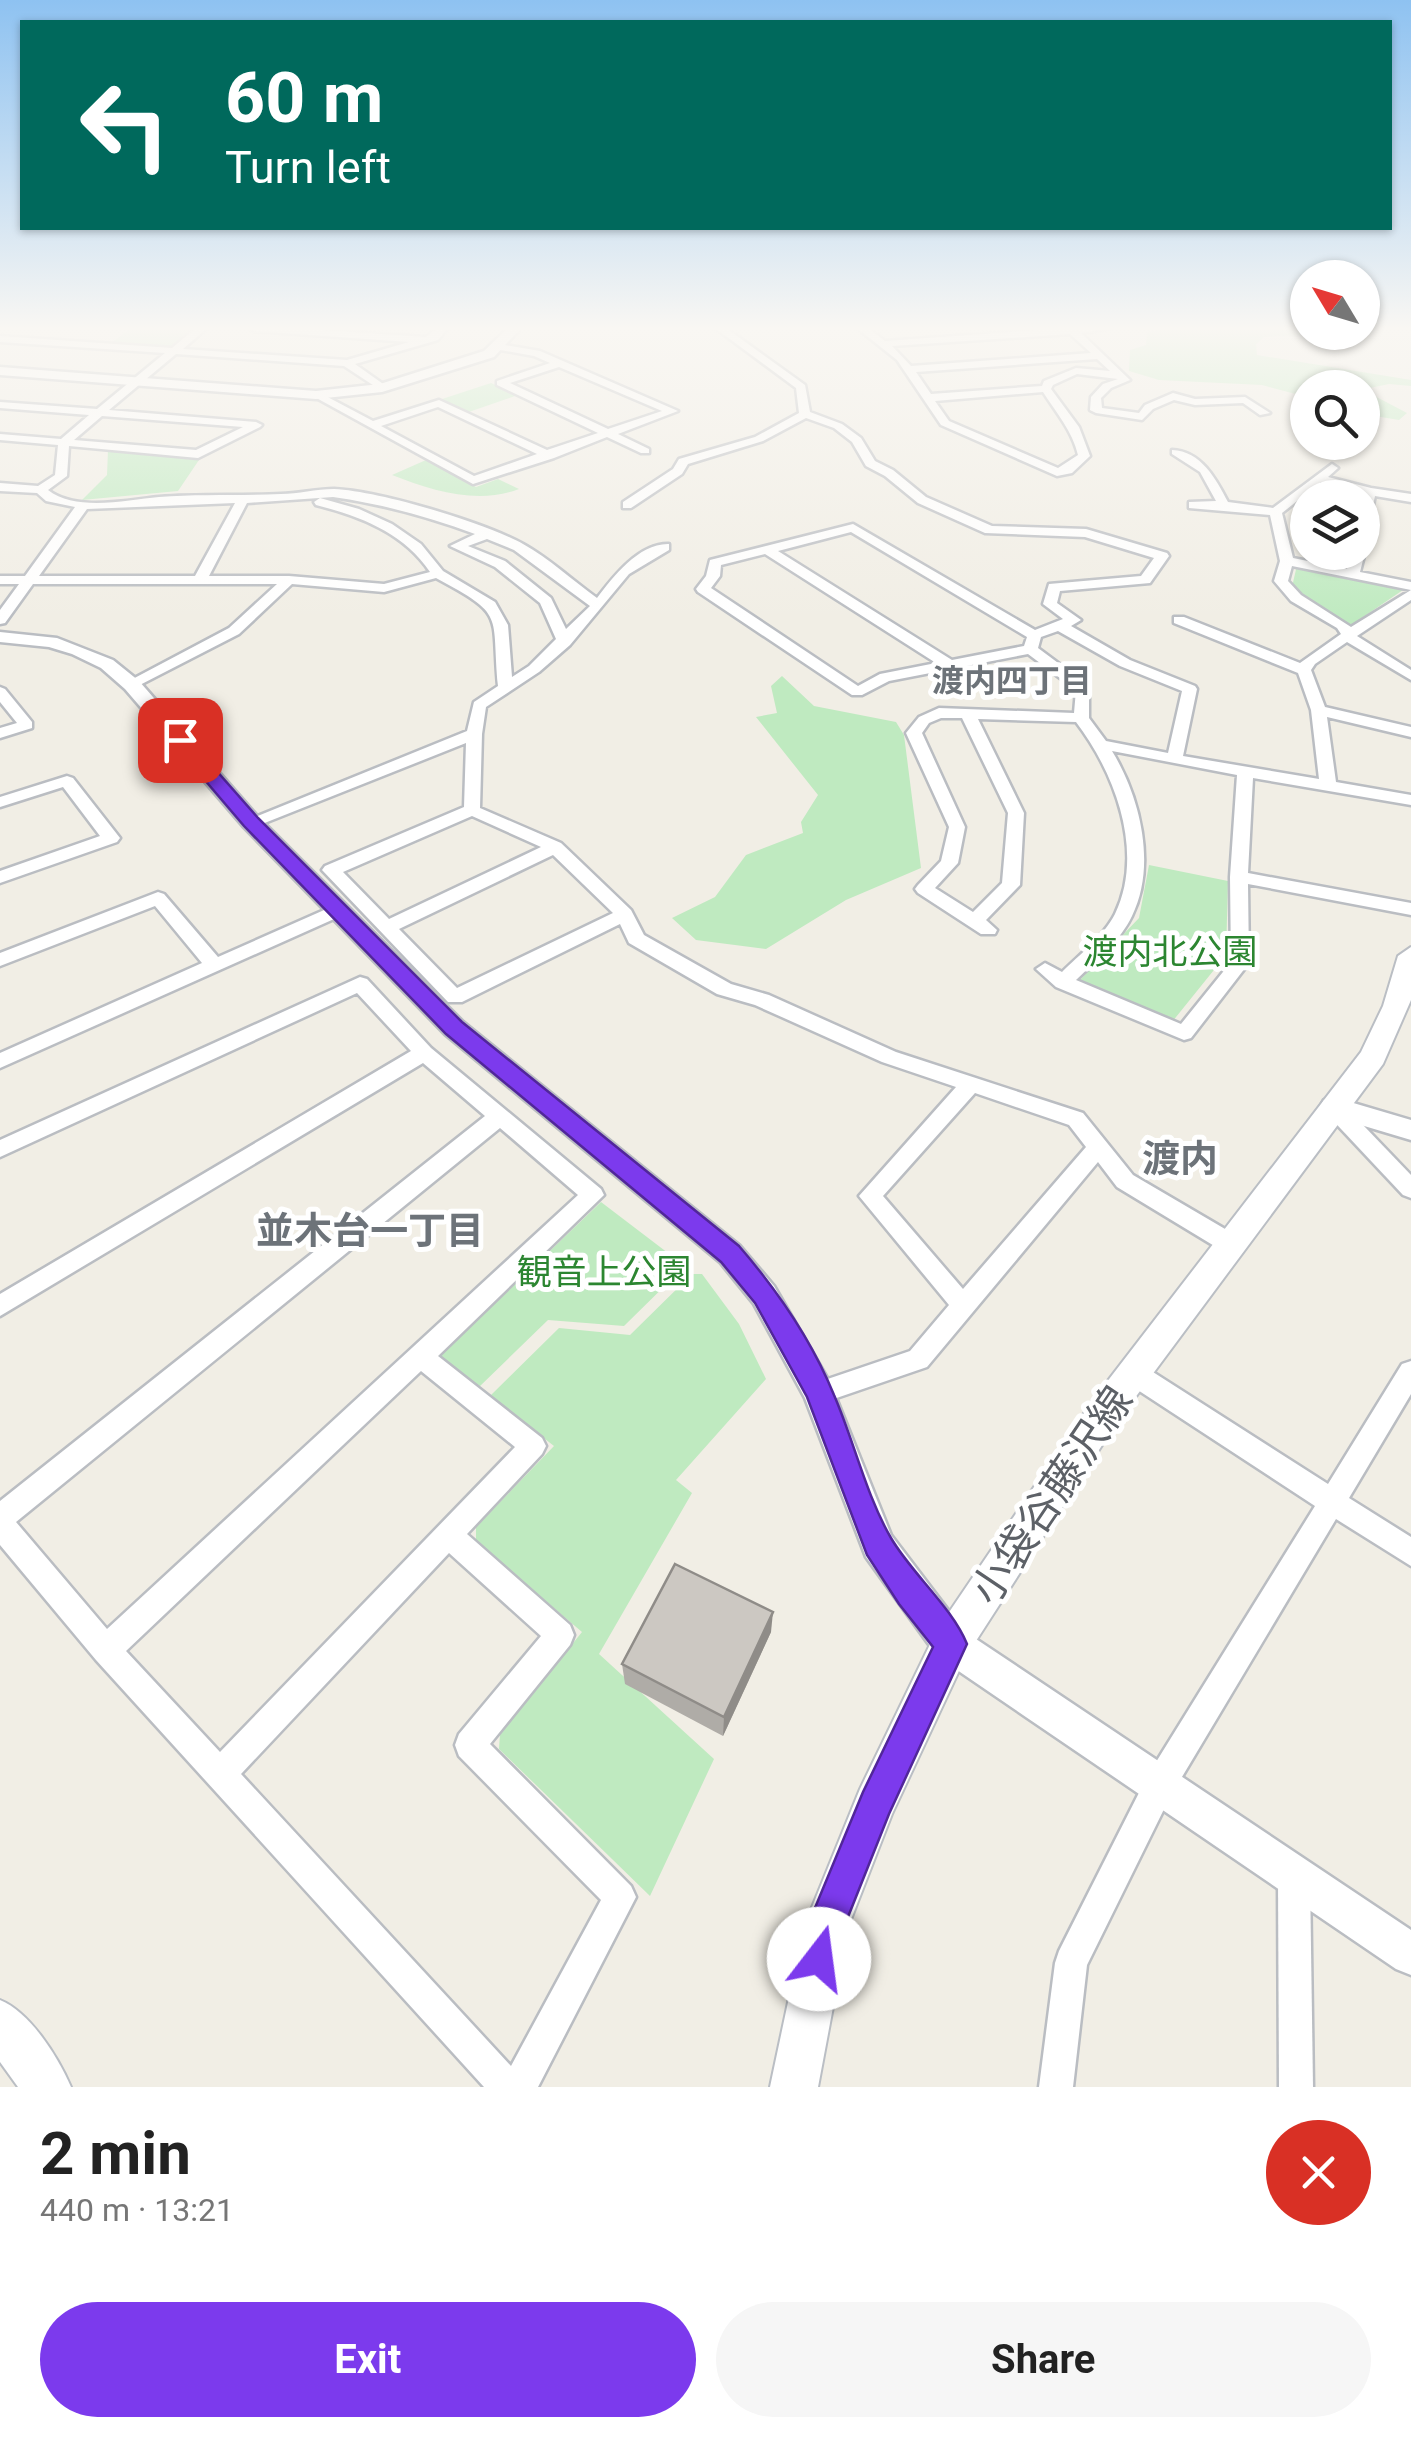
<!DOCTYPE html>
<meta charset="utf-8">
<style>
:root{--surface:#fff;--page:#f6f6f6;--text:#222;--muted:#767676;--accent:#7c3aed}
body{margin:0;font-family:Roboto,"Noto Sans JP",sans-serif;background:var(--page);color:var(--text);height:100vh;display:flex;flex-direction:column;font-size:38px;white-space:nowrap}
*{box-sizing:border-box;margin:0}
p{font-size:32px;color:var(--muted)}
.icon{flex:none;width:55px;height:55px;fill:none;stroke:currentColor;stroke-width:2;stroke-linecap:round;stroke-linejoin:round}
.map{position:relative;height:2087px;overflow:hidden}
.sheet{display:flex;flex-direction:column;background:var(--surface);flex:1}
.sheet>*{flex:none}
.guide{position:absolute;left:20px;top:20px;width:1372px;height:210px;border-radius:0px;box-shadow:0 2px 8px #0004;background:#00695c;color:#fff;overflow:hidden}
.needle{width:65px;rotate:308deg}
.fabs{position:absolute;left:1290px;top:260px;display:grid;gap:20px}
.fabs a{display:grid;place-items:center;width:90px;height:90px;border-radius:50%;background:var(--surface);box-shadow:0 2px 8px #0004;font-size:50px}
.pin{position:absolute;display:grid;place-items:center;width:85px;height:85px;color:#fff;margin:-42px;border-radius:20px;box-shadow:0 5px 15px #0006}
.me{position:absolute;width:110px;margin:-55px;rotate:15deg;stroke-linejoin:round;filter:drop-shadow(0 0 8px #0008)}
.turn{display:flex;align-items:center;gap:35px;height:210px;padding:0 40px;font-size:45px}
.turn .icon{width:130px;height:130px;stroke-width:2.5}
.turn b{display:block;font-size:70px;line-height:85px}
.round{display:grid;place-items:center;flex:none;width:105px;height:105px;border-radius:52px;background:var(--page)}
.head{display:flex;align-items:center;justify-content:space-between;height:170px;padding:0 40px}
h1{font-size:60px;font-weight:700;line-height:75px}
.cta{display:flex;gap:20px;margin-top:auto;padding:20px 40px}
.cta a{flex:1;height:115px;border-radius:60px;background:var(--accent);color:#fff;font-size:40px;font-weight:700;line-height:115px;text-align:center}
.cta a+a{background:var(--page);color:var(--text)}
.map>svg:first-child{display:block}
</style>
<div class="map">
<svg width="1411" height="2087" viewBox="0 0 1411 2087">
<rect width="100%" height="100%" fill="#f1eee5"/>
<g fill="#bfeac0">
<polygon points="131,328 197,328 167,348 110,344"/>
<polygon points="1168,328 1307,328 1308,332 1341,333 1264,337 1256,344 1257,355 1411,380 1411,386 1389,384 1370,388 1369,393 1407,413 1399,420 1363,414 1362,388 1308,388 1307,397 1262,385 1159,380 1129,371 1130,350 1146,345 1147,332"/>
<polygon points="491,383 518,395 466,413 439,400"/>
<polygon points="108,450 201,457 178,491 82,500 107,475"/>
<path d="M426,460L476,487L498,479L519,489C478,505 433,491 392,475Z"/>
<polygon points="1297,565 1403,590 1347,628 1292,587"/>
<polygon points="782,676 814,706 896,722 904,735 921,868 846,900 766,949 696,940 672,918 715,897 746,855 803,833 801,822 818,795 756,717 777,713 771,686"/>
<polygon points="1149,865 1228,881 1226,955 1172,1022 1079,981 1139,918"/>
<polygon points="601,1202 685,1266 624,1326 548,1320 479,1387 440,1356"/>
<polygon points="692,1274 702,1274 739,1324 766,1379 676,1480 692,1493 599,1654 714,1759 650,1896 499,1749 500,1734 582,1632 476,1542 476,1527 554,1446 490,1396 559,1328 630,1335"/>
</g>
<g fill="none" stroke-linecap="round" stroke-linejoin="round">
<defs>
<g id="minor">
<path d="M196,328H207L183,349L347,360L409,342L253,331L248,328H291L426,337L438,328H448L438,340L355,364L386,386L387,388L382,391L344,366L176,354L109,410L256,422L262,425L260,427L198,458L69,446L67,476L48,490C76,512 127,500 159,497C199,494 241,496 281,494C298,494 316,489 334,489C379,491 483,522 523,544C549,558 573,581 597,598C613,577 639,543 669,544V550L629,574L570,645L539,672L486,707L482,734L480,808L561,843L631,910L644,935L731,984L769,995L896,1052L1083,1113L1133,1175L1237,1236L1240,1243L1237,1250L1229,1252L1221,1250L1117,1187L1098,1162L927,1367L819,1404L810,1401L807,1393L810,1385L910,1351L949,1305L859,1196L956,1087L882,1062L755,1005L717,994L629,943L620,924L462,1002H448L322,870L325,866L464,807L466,743L257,826H245L243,822L467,731L474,702L498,686C491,613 507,616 436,578L384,592L292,584L239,634L132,689L127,688V682L229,628L277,584H33L5,623L0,624V610L19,584H0V576H25L75,507L46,501L37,493L0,491V483L38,486L55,475L58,445L0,440V434L61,439L89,415L0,408V402L97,409L165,353L0,342V336L172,348ZM102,416L243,427L196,450L74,440ZM333,497C382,504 429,517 475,534L450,546L495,567L540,603L556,639L529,666L512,677L508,625L495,602L443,571L421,544L392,524L359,509L320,498L314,502L316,505C360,516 404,533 430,572L384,584L289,576H209L247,503ZM235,503L195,576H39L87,509ZM487,539L514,550L590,606L566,629L551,598L505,561L468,546ZM472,816L541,847L389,919L343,872ZM553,855L613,913L457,988L399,929ZM975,1093L1069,1125L1086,1147L963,1289L883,1196Z"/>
<path d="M715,328H726L805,385L810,412L842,424L861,438L875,461L893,470L926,497L992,526L1086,529L1167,553L1169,556L1150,583L1060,591L1057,603L1081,620L1071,626L1130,660L1195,686L1197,689L1183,756L1319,779L1311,710L1298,673L1174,623V617H1184L1300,663L1341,634L1337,628L1291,601L1274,581L1280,561L1270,515L1189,508V502L1216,501L1200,472L1172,454V450C1201,451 1216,479 1228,502L1273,508L1332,464L1338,468L1328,477L1371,488L1411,494V502L1375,496L1368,528L1362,532L1363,494L1321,482L1282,513L1293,558L1347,569L1351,552H1362V549L1365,552L1360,572L1411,582V600L1357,636L1411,670V680L1347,642L1315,664L1311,670L1325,707L1411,727V737L1327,717L1336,782L1411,795V805L1253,778L1248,873L1411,903V915L1248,884L1249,963L1191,1038L1184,1040L1056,987L1036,969L1045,963L1062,972C1079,955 1104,936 1115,914C1145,852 1115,773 1076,722L978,719L1024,813L1020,885L986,920L997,930L995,934H981L918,893L915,889L918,885L941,861L949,827L906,733L919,717L939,708L1074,713L1076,690L1028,654L889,681L862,695H852L698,592L696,589L706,576L710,560L853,524L1035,630L1063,619L1043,604L1049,584L1141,576L1154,558L1085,537L985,533L918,503L885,476L866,466L852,442L834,428L806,418L763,441L688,464L682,474L631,508H623V502L673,469L679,459L755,437L799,413L796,388ZM851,532L1027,637L1024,646L952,660L778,551ZM765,554L936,663L880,674L858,686L711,588L720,576L721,565ZM1292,566L1411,590L1351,627L1301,595L1288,581ZM1058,631L1120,666L1182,691L1168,753L1106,741L1089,718V686L1038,648L1041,637ZM941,718H962L1008,813L1002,883L973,912L935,888L958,863L965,827L922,733L929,723ZM1112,751L1237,775L1230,877L1231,962L1181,1024L1076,980C1096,961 1120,941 1132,916C1157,865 1140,797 1112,751Z"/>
<path d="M857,328H868L885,341L1065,328H1112L1081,333L1130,380L1111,388L1101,398L1102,408L1139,413L1145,405L1173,393L1195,399L1245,397L1270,413L1260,415L1243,403L1195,405L1174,400L1153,409L1142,420L1096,413L1090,410L1091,397L1103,384L1118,379L1077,374L1053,385L1051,389L1079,427L1090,456L1072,473L1057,476L941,425L897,360ZM1070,334L1091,353L911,366L892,346ZM1097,359L1110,371L1076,368L1044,381L1042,386L931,394L916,372ZM1043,392C1057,414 1072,430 1078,455L1058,468L949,421L935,401Z"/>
<path d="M499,344L540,351L678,411L618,434L649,449V453H641L607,437L554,458L473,484L311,395L320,393L373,421L439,400L547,450L598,433L497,385V381L550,363L534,356L495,349ZM559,367L662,411L608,429L510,383ZM438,407L537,454L474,476L381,426Z"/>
<polygon points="0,687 5,689 32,722 32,728 0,738 0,728 17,723 0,702"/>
<polygon points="67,776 73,778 120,838 117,842 0,883 0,871 100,836 63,787 0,807 0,797"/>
<polygon points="158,892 164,894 218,957 331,907 337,905 346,911 343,915 0,1068 0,1053 202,963 155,906 0,966 0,953"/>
<path d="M360,977L367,979L431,1048L601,1189L604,1195L438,1356L542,1438L546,1446L542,1454L467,1534L570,1625L574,1635L570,1645L490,1744L631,1886L636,1897L538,2087H484L96,1660L0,1545V1501L485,1116L423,1063L0,1316V1294L411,1051L357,993L0,1157V1140ZM500,1128L578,1195L107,1629L16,1522ZM421,1371L515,1447L220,1752L126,1651ZM449,1553L541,1636L459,1734L455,1745L459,1756L601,1900L511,2066L241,1774Z"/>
<polygon points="1333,1099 1340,1101 1411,1175 1411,1198 1403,1195 1326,1113 1323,1107 1326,1101"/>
<polygon points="1411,1361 1411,1394 1349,1498 1411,1537 1411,1566 1336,1519 1170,1797 1087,1965 1073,2087 1039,2087 1055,1963 1059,1951 1148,1775 1315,1506 1124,1381 1121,1373 1124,1365 1133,1362 1142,1365 1328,1484 1402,1364"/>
<polygon points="1294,1862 1305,1867 1310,1878 1313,2087 1279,2087 1278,1878 1283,1867"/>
</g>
<g id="tertiary">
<polygon points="508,328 521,328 494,357 382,392 316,399 0,375 0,367 316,391 380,384 484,351"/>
<polygon points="0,632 57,638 113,660 139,681 258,817 463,1022 740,1246 774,1286 830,1383 891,1535 964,1631 1411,1930 1411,1975 1396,1969 938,1657 866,1557 805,1398 754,1304 720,1262 445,1034 244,827 125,689 101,668 72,654 49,647 0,642"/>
<polygon points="1333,1097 1411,1120 1411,1140 1324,1114 1320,1107 1324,1100"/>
</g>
<g id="secondary">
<polygon points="1411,947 1411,1000 1383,1064 1117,1422 965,1658 892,1814 848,1927 818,2087 770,2087 804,1927 860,1789 937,1630 1093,1400 1361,1052 1383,1006 1398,956"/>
<path d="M0,2000C30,2012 58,2057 71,2087H18L0,2062Z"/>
</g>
</defs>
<use href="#minor" stroke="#babdc2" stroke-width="5"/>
<use href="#tertiary" stroke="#babdc2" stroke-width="5"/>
<use href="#secondary" stroke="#babec4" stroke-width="4"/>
<use href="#minor" fill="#fff" fill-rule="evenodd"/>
<use href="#tertiary" fill="#fff" fill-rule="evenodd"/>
<use href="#secondary" fill="#fff" fill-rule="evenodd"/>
</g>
<polygon fill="#afaca7" points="771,1632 723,1736 625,1684 622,1664"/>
<polygon fill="#8f8c88" points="773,1612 771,1632 723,1736 724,1717"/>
<polygon fill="#ccc8c2" stroke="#8f8c88" stroke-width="2.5" points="675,1564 773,1612 724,1717 622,1664"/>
<linearGradient id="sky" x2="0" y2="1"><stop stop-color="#8ec2f1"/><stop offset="0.53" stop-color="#f9f7f3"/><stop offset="1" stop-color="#f9f7f3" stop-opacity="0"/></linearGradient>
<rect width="1411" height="620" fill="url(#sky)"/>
<path fill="#7c3aed" stroke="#51269a" stroke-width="2.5" d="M180,734L186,736L258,818L462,1022L739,1246C777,1290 812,1341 834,1395C854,1441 866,1495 891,1538C912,1574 952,1607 967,1644L889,1814L844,1927L832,1972L819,1978L806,1972L801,1959L807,1927L863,1792L933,1647L899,1604L867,1555L807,1397L755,1303L721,1262L446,1034L244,826L174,744V736Z"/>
<g text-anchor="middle" stroke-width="10" stroke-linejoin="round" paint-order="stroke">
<g font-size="32" font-weight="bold" fill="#6d7379" stroke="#fff">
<text x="1012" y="692">渡内四丁目</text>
</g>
<g font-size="35" fill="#2c8631" stroke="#fff">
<text x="1170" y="964">渡内北公園</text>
<text x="604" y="1284">観音上公園</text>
</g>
<g font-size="38" font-weight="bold" fill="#6d7379" stroke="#fff">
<text x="1180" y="1172">渡内</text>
<text x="370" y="1244">並木台一丁目</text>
</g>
<g font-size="42" fill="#5d6167" stroke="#fff">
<text transform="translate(1051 1495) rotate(-56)" y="15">小袋谷藤沢線</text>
</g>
</g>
</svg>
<div class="fabs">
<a><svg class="needle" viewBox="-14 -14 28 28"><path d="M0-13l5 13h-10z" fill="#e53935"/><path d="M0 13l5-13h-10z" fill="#767676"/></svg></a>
<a><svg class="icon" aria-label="search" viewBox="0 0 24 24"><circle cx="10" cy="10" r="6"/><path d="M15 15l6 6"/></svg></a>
<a><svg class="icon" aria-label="layers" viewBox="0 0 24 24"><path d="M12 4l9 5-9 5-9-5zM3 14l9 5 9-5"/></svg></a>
</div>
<div class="pin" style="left:180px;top:740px;background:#d93025"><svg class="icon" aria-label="arrive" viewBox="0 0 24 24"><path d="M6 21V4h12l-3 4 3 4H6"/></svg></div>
<svg class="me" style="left:819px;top:1959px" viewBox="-20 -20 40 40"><circle r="19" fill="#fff"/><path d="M0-13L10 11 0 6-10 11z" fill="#7c3aed"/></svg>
<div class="guide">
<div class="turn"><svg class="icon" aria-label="left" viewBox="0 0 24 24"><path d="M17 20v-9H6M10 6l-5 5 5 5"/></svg><div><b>60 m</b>Turn left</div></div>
</div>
</div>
<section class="sheet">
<div class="head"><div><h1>2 min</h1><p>440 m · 13:21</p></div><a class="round" style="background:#d93025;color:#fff"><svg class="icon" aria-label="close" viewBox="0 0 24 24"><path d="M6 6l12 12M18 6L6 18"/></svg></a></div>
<div class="cta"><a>Exit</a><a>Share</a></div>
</section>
